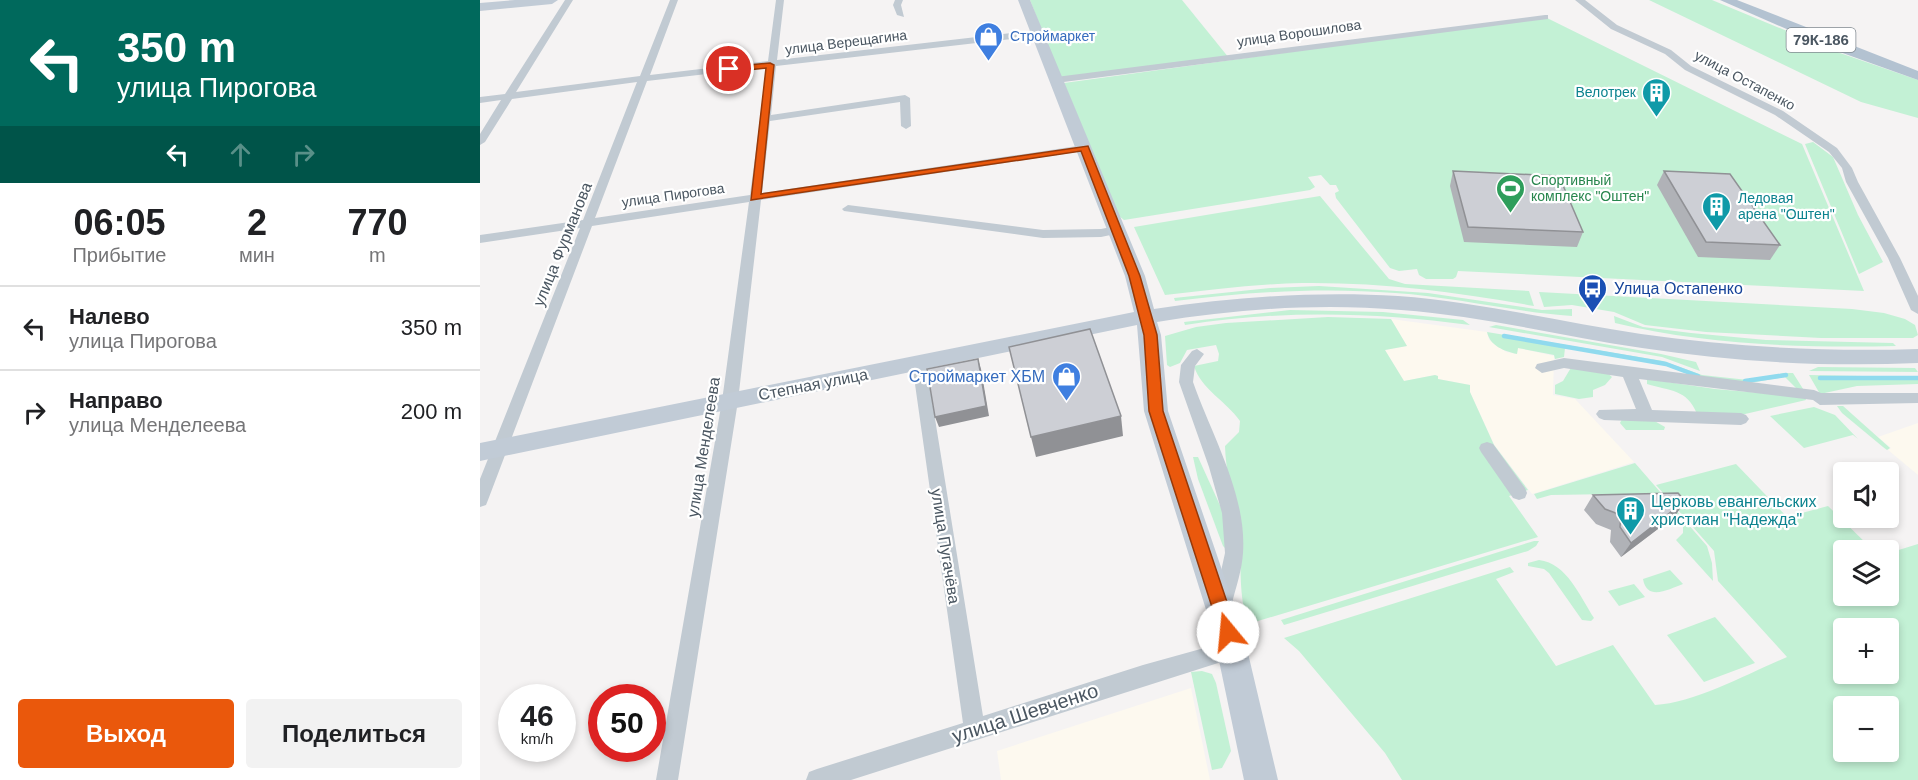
<!DOCTYPE html>
<html lang="ru">
<meta charset="utf-8">
<style>
:root{--surface:#fff;--page:#f2f2f2;--text:#202124;--muted:#757577;--line:#e0e0e0;--accent:#ea580c}
body{margin:0;font-family:Helvetica,sans-serif;background:var(--page);color:var(--text);height:100vh;display:flex;flex-direction:column;font-size:22px;white-space:nowrap}
*{box-sizing:border-box;margin:0}
p{font-size:20px;color:var(--muted)}
.icon{flex:none;width:33px;height:33px;fill:none;stroke:currentColor;stroke-width:2;stroke-linecap:round;stroke-linejoin:round}
.map{position:relative;flex:1;overflow:hidden}
.side{display:flex;flex-direction:column;background:var(--surface);width:480px}
.side>*{flex:none}
.top-card{background:#00695c;color:#fff;overflow:hidden}
.controls{position:absolute;left:1353px;top:462px;display:grid;gap:12px}
.controls a{display:grid;place-items:center;width:66px;height:66px;border-radius:6px;background:var(--surface);box-shadow:0 3px 9px #0003;font-size:30px}
.speed{position:absolute;left:18px;top:684px;display:flex;gap:12px;font-size:30px;font-weight:700;text-align:center}
.speed>*{display:grid;place-content:center;width:78px;height:78px;border-radius:50%;background:var(--surface);box-shadow:0 3px 9px #0003;line-height:1}
.speed small{font-size:15px;font-weight:400}
.speed .limit{border:9px solid #d22;background:#fff;color:#111}
.pin{position:absolute;display:grid;place-items:center;width:51px;height:51px;color:#fff;margin:-26px;border:3px solid #fff;border-radius:50%;box-shadow:0 2px 6px #0007}
.me{position:absolute;width:66px;margin:-33px;rotate:343deg;stroke-linejoin:round;filter:drop-shadow(0 0 4px #0008)}
.turn{display:flex;align-items:center;gap:21px;height:126px;padding:0 18px;font-size:27px}
.turn .icon{width:78px;height:78px;stroke-width:2.5}
.turn b{display:block;font-size:42px;line-height:51px}
.lanes{display:flex;align-items:center;height:57px;padding:0 18px;background:#0003;justify-content:center;gap:30px;direction:ltr}
.lanes .off{opacity:.35}
.eta{display:flex;justify-content:space-evenly;align-items:center;height:102px;text-align:center}
.eta b{font-size:36px;font-weight:700;line-height:42px}
.button{display:flex;gap:12px;margin-top:auto;padding:12px 18px}
.button a{flex:1;height:69px;border-radius:6px;background:var(--accent);color:#fff;font-size:24px;font-weight:700;line-height:69px;text-align:center}
.button a+a{background:var(--page);color:var(--text)}
ul{padding:0;list-style:none}
li{display:flex;align-items:center;gap:18px;height:84px;padding:0 18px;border-top:2px solid var(--line)}
li div{flex:1}
li b{display:block;font-size:22px}
li em{font-style:normal}
main{display:flex;flex:1;min-height:0}
.map>svg:first-child{display:block}
</style>
<main>
<section class="side">
<div class="top-card">
<div class="turn"><svg class="icon" aria-label="left" viewBox="0 0 24 24"><path d="M17 20v-9H6M10 6l-5 5 5 5"/></svg><div><b>350 m</b>улица Пирогова</div></div>
<div class="lanes"><svg class="icon" aria-label="left" viewBox="0 0 24 24"><path d="M17 20v-9H6M10 6l-5 5 5 5"/></svg><svg class="icon off" aria-label="ahead" viewBox="0 0 24 24"><path d="M12 20V5M6 11l6-6 6 6"/></svg><svg class="icon off" aria-label="right" viewBox="0 0 24 24"><path d="M7 20v-9h11M14 6l5 5-5 5"/></svg></div>
</div>
<div class="eta">
<div><b>06:05</b><p>Прибытие</p></div>
<div><b>2</b><p>мин</p></div>
<div><b>770</b><p>m</p></div>
</div>
<ul>
<li><svg class="icon" aria-label="left" viewBox="0 0 24 24"><path d="M17 20v-9H6M10 6l-5 5 5 5"/></svg><div><b>Налево</b><p>улица Пирогова</p></div><em>350 m</em></li>
<li><svg class="icon" aria-label="right" viewBox="0 0 24 24"><path d="M7 20v-9h11M14 6l5 5-5 5"/></svg><div><b>Направо</b><p>улица Менделеева</p></div><em>200 m</em></li>
</ul>
<div class="button"><a>Выход</a><a>Поделиться</a></div>
</section>
<div class="map">
<svg width="1438" height="780" viewBox="0 0 1438 780">
<rect width="100%" height="100%" fill="#f5f3f3"/>
<g fill="#fdf9ef">
<polygon points="911,319 1007,332 1009,340 1026,352 1037,354 1038,348 1074,356 1073,395 1095,399 1154,462 1052,494 1014,444 990,392 990,385 958,379 958,376 955,375 924,381 905,350 927,346"/>
<polygon points="1438,423 1438,475 1408,450 1411,448 1398,437"/>
<polygon points="711,688 730,780 521,780 517,751"/>
</g>
<g fill="#c3f1d5" fill-rule="evenodd">
<polygon points="550,0 702,0 749,58 581,80"/>
<polygon points="1169,0 1232,0 1360,53 1438,80 1438,118 1381,102"/>
<polygon points="1065,17 1322,144 1384,291 978,271 976,277 973,279 946,279 939,275 937,269 919,271 910,268 856,198 855,193 859,191 856,185 850,185 841,175 828,177 835,187 830,190 644,220 639,216 584,83"/>
<polygon points="1333,142 1353,157 1378,215 1403,262 1379,274 1325,144"/>
<path d="M840,196L909,279L925,284L1049,291L1054,306C977,292 900,282 822,283C776,284 730,290 685,295L654,227Z"/>
<path d="M839,286L948,293L1062,310L1092,309V316C1033,312 975,297 915,293C842,287 768,292 695,301L694,298L790,288Z"/>
<polygon points="1059,292 1372,309 1404,313 1425,319 1435,325 1438,335 1433,338 1341,338 1226,332 1165,325 1134,312 1092,305 1064,307"/>
<path d="M810,310L903,312L983,320L990,325C894,312 801,310 705,325L704,322Z"/>
<path d="M1134,316L1163,327L1211,333L1286,340L1413,343L1416,346C1323,348 1225,345 1135,323Z"/>
<path d="M848,317L911,319L927,346L905,350L924,381L955,375L958,376V379L990,385V392L1014,445L1048,490L1029,496L1058,537L768,624C758,593 762,568 759,537C755,506 746,477 745,446L759,432L760,421C746,401 721,389 714,366L738,361L739,354L736,345L707,350L700,363L690,367L687,365L685,336L716,327L746,323Z"/>
<polygon points="1016,325 1181,354 1216,362 1220,371 1182,357 1009,327"/>
<path d="M1007,332L1183,361L1222,375L1268,380L1304,373H1313L1325,392H1320L1305,377L1270,383L1220,378L1184,365L1085,348L1084,357L1075,359L1074,355L1038,348L1037,354C1024,351 1010,346 1007,332Z"/>
<polygon points="1092,366 1126,372 1132,377 1125,385 1113,390 1113,397 1099,399 1075,394 1075,385 1083,381"/>
<polygon points="1338,367 1435,368 1438,372 1329,371"/>
<polygon points="1329,375 1438,377 1438,384 1377,386 1340,394"/>
<path d="M1167,379L1235,389L1325,397L1326,400L1265,414H1217C1207,389 1190,391 1167,384Z"/>
<polygon points="1357,406 1363,406 1410,448 1407,450 1403,447 1362,413"/>
<polygon points="1334,407 1355,415 1378,439 1373,435 1324,448 1290,416"/>
<polygon points="1142,419 1171,419 1185,427 1184,430 1146,430 1140,423"/>
<polygon points="713,457 718,457 743,512 748,551 743,546 718,479"/>
<polygon points="1155,463 1227,546 1232,563 1233,581 1196,540 1203,533 1203,526 1183,502 1134,494 1071,495 1057,499 1054,494"/>
<path d="M1256,464L1307,517L1348,506L1393,550H1364V596H1408L1409,553L1438,544V780H922L905,753L819,651L804,638L1030,567L1034,572L1016,579L1076,666L1133,645L1175,705C1215,703 1269,673 1307,657L1238,581L1234,551L1176,485ZM1364,628H1408V674H1364ZM1364,706H1408V752H1364Z"/>
<polygon points="1054,541 1059,541 1056,546 1048,551 804,625 801,620"/>
<path d="M1059,560C1087,563 1100,597 1114,618L1111,621L1102,620L1069,573L1064,569L1048,566V563Z"/>
<path d="M1190,570L1203,584C1189,589 1167,602 1163,579Z"/>
<polygon points="1154,584 1165,597 1139,606 1128,591"/>
<polygon points="1235,617 1275,663 1224,682 1187,635"/>
<polygon points="722,671 732,674 736,683 751,751 742,768 732,770 711,672"/>
</g>
<g fill="none" stroke-linecap="round" stroke-linejoin="round">
<g stroke="#90daee" stroke-width="4.5">
<polyline points="1024,336 1186,364 1218,376"/>
<polyline points="1340,378 1438,378"/>
<polyline points="1265,381 1306,375"/>
</g>
<g fill="#c1cad2" fill-rule="evenodd">
<path d="M85,0H93L36,92L160,76L190,0H198L170,75L288,61L296,0H304L297,60L557,30L561,33L557,36L296,66L291,115L425,95L430,98L431,126L426,129L421,126L420,102L290,121L282,193L604,145L609,148L604,151L281,200L258,401L198,780H176L242,401L269,202L112,226L8,500L6,505L0,507V479L100,228L0,243V235L103,220L157,82L32,99L5,142L0,145V134L21,100L0,103V97L25,94ZM287,67L270,195L115,218L167,81Z"/>
<polygon points="415,0 423,0 421,5 424,17 417,15 413,5"/>
<polygon points="1095,0 1105,0 1137,25 1191,50 1211,66 1303,111 1357,148 1372,168 1378,182 1420,258 1438,296 1438,314 1431,310 1408,258 1366,182 1362,168 1349,152 1295,115 1205,70 1185,54 1131,29"/>
<polygon points="1065,15 1068,15 1068,19 576,83 571,80 576,77"/>
<polygon points="368,205 563,230 621,229 636,226 642,230 640,233 621,237 563,238 364,211 362,209"/>
<path d="M717,349L724,354L715,366L713,382C732,436 767,495 763,553C762,570 756,587 752,603L750,609L743,612L736,609L734,603L745,553L742,513L729,467L699,382L701,365L712,351Z"/>
<polygon points="439,358 446,363 503,716 663,665 753,640 760,642 763,649 760,656 371,780 326,780 329,772 337,769 483,723 432,363"/>
<polygon points="1084,358 1334,390 1341,393 1438,393 1438,403 1340,405 1333,400 1159,379 1172,410 1261,413 1266,415 1269,419 1266,423 1261,425 1124,420 1119,418 1116,414 1119,410 1156,409 1143,377 1084,368 1062,373 1055,368 1057,364"/>
<polygon points="1007,442 1013,444 1045,488 1047,493 1045,498 1039,500 1033,498 1001,452 999,448 1001,444"/>
</g>
<g fill="#c1cbd6" fill-rule="evenodd">
<polygon points="35,0 78,0 72,4 0,11 0,3"/>
<path d="M538,0H550L665,276L674,309C755,297 836,291 918,296C1000,302 1080,322 1161,334C1253,347 1345,352 1438,349V363C1346,367 1254,362 1162,348C1082,336 1002,316 921,310C839,303 757,309 677,322L681,335L688,411L763,632L798,780H764L733,632L664,411L657,325L0,461V443L654,312L645,276Z"/>
</g>
<polygon fill="#b3c2d1" fill-rule="evenodd" points="1240,0 1257,0 1438,71 1438,80 1357,51"/>
</g>
<g fill="#b0b2b7">
<polygon points="973,171 1103,232 1097,247 984,242 970,186"/>
<polygon points="1184,171 1300,245 1290,260 1218,257 1177,185"/>
<polygon points="1113,495 1205,501 1195,516 1141,557 1130,542 1131,530 1116,524 1104,510"/>
</g>
<g fill="#909195">
<polygon points="498,359 501,369 509,416 459,427 455,417"/>
<polygon points="641,416 643,436 556,457 551,437"/>
<polygon points="1205,501 1195,516 1141,557 1151,543"/>
</g>
<g fill="#cdcfd5" stroke="#909195" stroke-width="1.5">
<polygon points="973,171 1079,176 1103,232 988,227"/>
<polygon points="1184,171 1250,174 1300,245 1226,242"/>
<polygon points="610,329 641,416 551,437 529,347"/>
<polygon points="498,359 506,406 455,417 447,369"/>
<polygon points="1198,493 1205,501 1151,543 1140,527 1141,515 1125,509 1113,495"/>
</g>
<polygon fill="#ea580c" stroke="#983908" stroke-width="1.5" points="290,63 294,65 281,194 608,146 660,276 677,335 683,411 757,632 755,638 748,640 742,638 740,632 669,411 664,335 649,276 601,151 271,200 286,68 249,72 244,69 249,67"/>
<defs>
<symbol id="shop-pin" viewBox="-11 -11 22 30"><path d="M0 17L-7.5 6A9.5 9.5 0 1 1 7.5 6Z" fill="#3f7fe0" stroke="#fff"/><path d="M-5-2.5h2.3a2.7 3.5 0 0 1 5.4 0H5L5.5 6h-11ZM-1.5-2.5h3a1.5 2.3 0 0 0-3 0Z" fill="#fff"/></symbol>
<symbol id="building-pin" viewBox="-11 -11 22 30"><path d="M0 17L-7.5 6A9.5 9.5 0 1 1 7.5 6Z" fill="#0f9aa8" stroke="#fff"/><path d="M-4-6H4V6H1V3H-1V6H-4ZM-2.5-4.3h1.7v1.8h-1.7ZM.8-4.3h1.7v1.8H.8ZM-2.5-1h1.7V.8h-1.7ZM.8-1h1.7V.8H.8Z" fill="#fff"/></symbol>
<symbol id="stadium-pin" viewBox="-11 -11 22 30"><path d="M0 17L-7.5 6A9.5 9.5 0 1 1 7.5 6Z" fill="#2e9e5b" stroke="#fff"/><path d="M0-5a6.5 5 0 1 0 0 10a6.5 5 0 1 0 0-10ZM-3.5-1.8h7v3.6h-7Z" fill="#fff"/></symbol>
<symbol id="bus-pin" viewBox="-11 -11 22 30"><path d="M0 17L-7.5 6A9.5 9.5 0 1 1 7.5 6Z" fill="#1a4fb4" stroke="#fff"/><path d="M-5-6H5V4H4V6H2V4H-2V6H-4V4H-5ZM-3.5-4V0h7V-4ZM-3.5 1.2v1.5H-2V1.2ZM2 1.2v1.5H3.5V1.2Z" fill="#fff"/></symbol>
</defs>
<g fill-rule="evenodd">
<use href="#shop-pin" x="492" y="20" width="33" height="45"/>
<use href="#building-pin" x="1160" y="76" width="33" height="45"/>
<use href="#stadium-pin" x="1014" y="172" width="33" height="45"/>
<use href="#building-pin" x="1220" y="190" width="33" height="45"/>
<use href="#bus-pin" x="1096" y="272" width="33" height="45"/>
<use href="#shop-pin" x="570" y="360" width="33" height="45"/>
<use href="#building-pin" x="1134" y="494" width="33" height="45"/>
</g>
<g text-anchor="middle" stroke-width="4.5" stroke-linejoin="round" paint-order="stroke">
<g font-size="14" fill="#4a5661" stroke="#fff">
<text transform="translate(819 33) rotate(-8)" y="5">улица Ворошилова</text>
<text transform="translate(366 42) rotate(-7)" y="5">улица Верещагина</text>
<text transform="translate(1265 80) rotate(28)" y="5">улица Остапенко</text>
<text transform="translate(193 195) rotate(-8)" y="5">улица Пирогова</text>
</g>
<g font-size="14" fill="#366cbe" stroke="#fff" text-anchor="start">
<text x="530" y="41">Строймаркет</text>
</g>
<g font-size="14" fill="#0d838f" stroke="#fff" text-anchor="end">
<text x="1156" y="97">Велотрек</text>
<text x="1258" y="203" text-anchor="start">Ледовая<tspan x="1258" dy="16">арена "Оштен"</tspan></text>
</g>
<g font-size="14" fill="#27864d" stroke="#fff" text-anchor="start">
<text x="1051" y="185">Спортивный<tspan x="1051" dy="16">комплекс "Оштен"</tspan></text>
</g>
<rect fill="#fff" stroke="#808990" stroke-width="1.5" x="1306.5" y="28" width="69" height="24" rx="4.5"/>
<g font-size="15" font-weight="bold" fill="#4a5661">
<text x="1341" y="45">79К-186</text>
</g>
<g font-size="16" fill="#4a5661" stroke="#fff">
<text transform="translate(82 244) rotate(-68)" y="6">улица Фурманова</text>
<text transform="translate(333 384) rotate(-11)" y="6">Степная улица</text>
<text transform="translate(223 447) rotate(-81)" y="6">улица Менделеева</text>
<text transform="translate(466 546) rotate(81)" y="6">улица Пугачёва</text>
</g>
<g font-size="16" fill="#164399" stroke="#fff" text-anchor="start">
<text x="1134" y="294">Улица Остапенко</text>
</g>
<g font-size="16" fill="#366cbe" stroke="#fff" text-anchor="end">
<text x="565" y="382">Строймаркет ХБМ</text>
</g>
<g font-size="16" fill="#0d838f" stroke="#fff" text-anchor="start">
<text x="1171" y="507">Церковь евангельских<tspan x="1171" dy="18">христиан "Надежда"</tspan></text>
</g>
<g font-size="20" fill="#4a5661" stroke="#fff">
<text transform="translate(545 713) rotate(-18)" y="7">улица Шевченко</text>
</g>
</g>
</svg>
<div class="controls">
<a><svg class="icon" aria-label="sound" viewBox="0 0 24 24"><path d="M4 9h4l5-4v14l-5-4H4zM17 9q2 3 0 6"/></svg></a>
<a><svg class="icon" aria-label="layers" viewBox="0 0 24 24"><path d="M12 4l9 5-9 5-9-5zM3 14l9 5 9-5"/></svg></a>
<a>+</a>
<a>−</a>
</div>
<div class="speed"><div>46<small>km/h</small></div><div class="limit">50</div></div>
<div class="pin" style="left:249px;top:69px;background:#d93025"><svg class="icon" aria-label="arrive" viewBox="0 0 24 24"><path d="M6 21V4h12l-3 4 3 4H6"/></svg></div>
<svg class="me" style="left:748px;top:632px" viewBox="-20 -20 40 40"><circle r="19" fill="#fff"/><path d="M0-13L10 11 0 6-10 11z" fill="#ea580c"/></svg>
</div>
</main>
